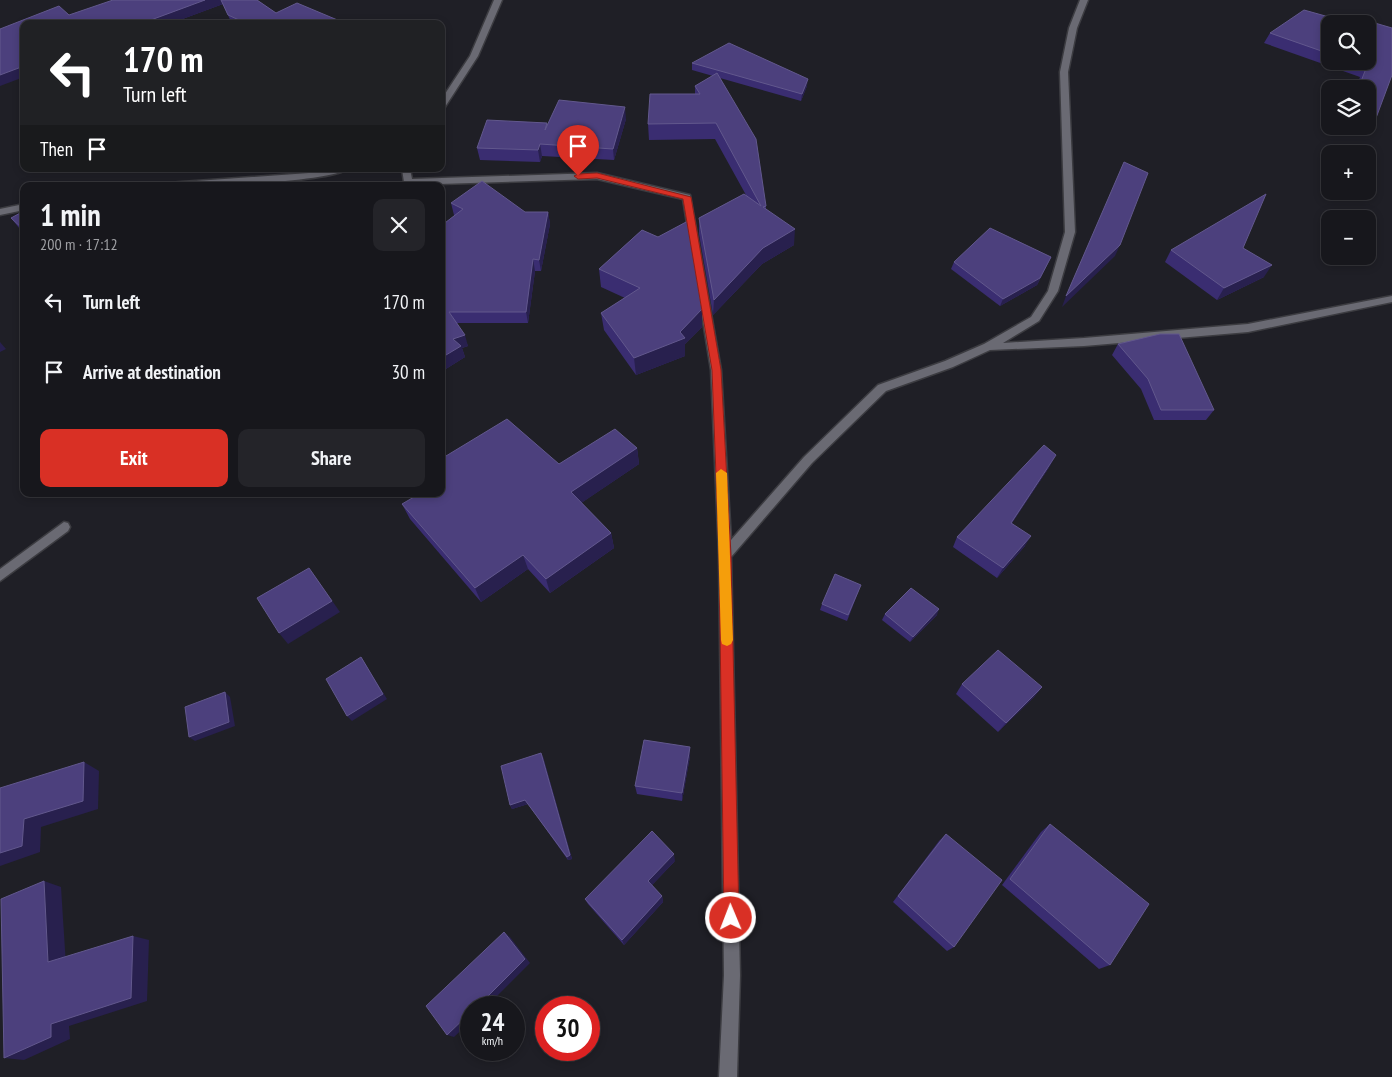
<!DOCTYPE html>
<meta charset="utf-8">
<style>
:root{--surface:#17171c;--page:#242429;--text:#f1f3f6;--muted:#9e9fa3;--line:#36363b;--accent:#d93025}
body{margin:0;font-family:"PT Sans Narrow",sans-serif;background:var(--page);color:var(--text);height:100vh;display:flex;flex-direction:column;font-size:19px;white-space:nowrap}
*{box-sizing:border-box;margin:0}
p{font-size:16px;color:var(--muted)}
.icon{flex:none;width:28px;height:28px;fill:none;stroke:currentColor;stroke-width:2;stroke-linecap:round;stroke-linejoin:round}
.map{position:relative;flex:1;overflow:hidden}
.panel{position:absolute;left:20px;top:182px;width:425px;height:315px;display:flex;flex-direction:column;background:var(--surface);border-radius:10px;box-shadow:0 2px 8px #0003,0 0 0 1px var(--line)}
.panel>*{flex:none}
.top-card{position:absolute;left:20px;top:20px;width:425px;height:152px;border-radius:10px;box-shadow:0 2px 8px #0003,0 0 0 1px var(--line);background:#202124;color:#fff;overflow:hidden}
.controls{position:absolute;left:1321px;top:15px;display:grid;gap:10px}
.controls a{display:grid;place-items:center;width:55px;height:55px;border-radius:10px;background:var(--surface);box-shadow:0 2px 8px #0003,0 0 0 1px var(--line);font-size:25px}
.speed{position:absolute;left:460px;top:996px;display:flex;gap:10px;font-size:25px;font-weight:700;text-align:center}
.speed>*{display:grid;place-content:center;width:65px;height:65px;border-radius:50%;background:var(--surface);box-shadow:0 2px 8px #0003,0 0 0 1px var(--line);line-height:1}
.speed small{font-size:12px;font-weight:400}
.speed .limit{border:8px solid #d22;background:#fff;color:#111}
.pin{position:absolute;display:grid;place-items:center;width:42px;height:42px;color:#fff;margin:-51px -21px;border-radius:50% 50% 50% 0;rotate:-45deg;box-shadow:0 0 5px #0007}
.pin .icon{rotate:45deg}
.me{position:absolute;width:55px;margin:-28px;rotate:359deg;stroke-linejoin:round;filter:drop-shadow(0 0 4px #0008)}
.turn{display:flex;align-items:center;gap:18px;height:105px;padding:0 20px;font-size:22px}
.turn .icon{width:65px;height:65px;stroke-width:2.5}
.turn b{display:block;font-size:35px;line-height:42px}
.then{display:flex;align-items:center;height:48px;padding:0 20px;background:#0003;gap:10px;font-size:19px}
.round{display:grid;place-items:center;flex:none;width:52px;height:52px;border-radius:10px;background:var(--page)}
.head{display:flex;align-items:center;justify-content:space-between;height:85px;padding:0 20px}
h1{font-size:30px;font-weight:700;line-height:38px}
.action{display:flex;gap:10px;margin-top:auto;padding:10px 20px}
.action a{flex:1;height:58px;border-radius:10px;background:var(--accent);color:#fff;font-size:20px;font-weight:700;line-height:58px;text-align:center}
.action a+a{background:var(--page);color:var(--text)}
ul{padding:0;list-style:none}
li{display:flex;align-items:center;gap:15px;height:70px;padding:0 20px}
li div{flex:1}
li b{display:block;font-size:19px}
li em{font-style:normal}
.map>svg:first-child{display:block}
</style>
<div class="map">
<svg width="1392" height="1077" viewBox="0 0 1392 1077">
<rect width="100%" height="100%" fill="#1f1f26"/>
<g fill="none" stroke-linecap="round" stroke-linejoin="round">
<defs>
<g id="minor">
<polygon points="494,0 502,0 478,56 445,107 441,109 441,100 470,56"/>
<polygon points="1080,0 1088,0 1077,28 1068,72 1075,232 1058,291 1039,321 1003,343 1084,338 1248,324 1392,296 1392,302 1248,332 1084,346 990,350 953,367 886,391 812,463 731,557 740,975 737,1077 719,1077 724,975 719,555 711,370 683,199 597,179 408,185 404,182 402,169 410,169 412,179 597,173 690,195 721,370 731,540 804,457 878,385 945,361 984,344 1031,317 1048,291 1065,232 1060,72 1069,28"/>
<path d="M331,169H347C331,182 190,188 164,186L168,183L309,173Z"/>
<polygon points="24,204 24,210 0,215 0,209"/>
<polygon points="64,522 68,523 70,527 68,531 0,581 0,569"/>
</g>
</defs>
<use href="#minor" stroke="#3c3c41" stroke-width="3"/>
<use href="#minor" fill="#6a6a73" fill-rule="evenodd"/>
</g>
<g fill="#3a2d71">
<polygon points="257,0 276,13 347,24 354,24 232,24 223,4 169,24 24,24 69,15"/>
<polygon points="1330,24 1330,61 1368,61 1376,118 1368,129 1358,126 1368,126 1368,89 1356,89 1360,77 1264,43 1270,33"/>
<polygon points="692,63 807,86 801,101 720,78 766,206 766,209 794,245 762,264 713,315 699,234 699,218 746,195 715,139 649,140 648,124 695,94 695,86 713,76 692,70"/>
<polygon points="626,119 614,160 542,156 540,162 480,160 477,148 547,125"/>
<polygon points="451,203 525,212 548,212 550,224 541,271 535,271 528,323 457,323 468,346 462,348 465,357 441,372 441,226 455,215 454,215"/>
<polygon points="24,211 24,234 11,218"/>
<polygon points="642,230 702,327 685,344 685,356 636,375 604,330 601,313 625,298 601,287 599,269"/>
<polygon points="1243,248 1264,277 1217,300 1165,262 1171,250"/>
<polygon points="1051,257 1037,285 1000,306 951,269 954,262"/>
<polygon points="1118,344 1214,410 1206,420 1154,420 1141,389 1112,355"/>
<polygon points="637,448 639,464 581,503 611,533 614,548 550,593 528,569 481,602 410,519 402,504 441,494 441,459 559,464"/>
<polygon points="1050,466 1012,523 1025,546 997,578 953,547 957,537"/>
<polygon points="859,590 847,621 820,610 822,604"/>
<polygon points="885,614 937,615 910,642 882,620"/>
<polygon points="962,684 1042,687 1034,697 998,732 956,694"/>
<polygon points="541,753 543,757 572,859 568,860 528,804 512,809 510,805"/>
<polygon points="690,756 682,801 637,794 635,786"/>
<polygon points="1050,824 1110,965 1099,969 1002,885 1041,832"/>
<polygon points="946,834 954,947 947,951 893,902 939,841"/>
<polygon points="675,861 652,885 662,896 663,902 624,945 588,904 585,899"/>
</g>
<g fill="#28204e">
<polygon points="205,0 221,0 223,4 169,24 140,24"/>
<polygon points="24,66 24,77 0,86 0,75"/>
<polygon points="808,79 807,86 801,101 802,94"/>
<polygon points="625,107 626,119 614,160 613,149"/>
<polygon points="540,144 542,156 540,162 538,150"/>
<polygon points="548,212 550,224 541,271 539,260"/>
<polygon points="795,229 794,245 762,264 713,315 714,300 763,248"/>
<polygon points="1120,245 1115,256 1062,307 1066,296"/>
<polygon points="1051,257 1037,285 1000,306 1003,299"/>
<polygon points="533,259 535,271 528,323 526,312"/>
<polygon points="1272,265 1264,277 1217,300 1224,288"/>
<polygon points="702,309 702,327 685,344 685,356 636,375 634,358 680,332"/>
<polygon points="465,335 468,346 462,348 465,357 441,372 441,358 453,339"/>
<polygon points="0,342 6,349 0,352"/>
<polygon points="637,448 639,464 574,508 571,492"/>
<polygon points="1056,455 1050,466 1005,533 1011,523"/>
<polygon points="611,533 614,548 550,593 546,579"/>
<polygon points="1031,536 1025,546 997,578 1003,568"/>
<polygon points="523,555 528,569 481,602 475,588"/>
<polygon points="309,568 340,612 288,644 279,633"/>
<polygon points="939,609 937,615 910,642 913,637"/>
<polygon points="361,657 387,699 352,721 347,716"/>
<polygon points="1042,687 1034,697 998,732 1006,723"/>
<polygon points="225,692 230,697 235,726 195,741 189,737"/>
<polygon points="690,747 690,756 682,801 682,793"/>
<polygon points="541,753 543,757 572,859 568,860 567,857"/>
<polygon points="84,762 99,771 98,809 41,827 40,852 0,866 0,853 24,819"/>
<polygon points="525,800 528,804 512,809 510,805"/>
<polygon points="674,854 675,861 650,887 648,881"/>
<polygon points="44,881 61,887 66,966 48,962"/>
<polygon points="662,896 663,902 624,945 622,940"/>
<polygon points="504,932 510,937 530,963 485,1008 476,1008"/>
<polygon points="133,936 149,940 147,1001 69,1026 70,1039 24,1060 4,1058 51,1024"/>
<polygon points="471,1012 471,1021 454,1037 447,1035"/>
</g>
<g fill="#4c407d" stroke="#62588d">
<polygon points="113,0 205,0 140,24 24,24 24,66 0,75 0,29 59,6 69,15"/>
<polygon points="221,0 257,0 276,13 297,3 347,24 351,22 354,24 248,24 228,15"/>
<polygon points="1304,10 1354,24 1330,24 1330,54 1270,33"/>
<polygon points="1368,21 1392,28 1392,75 1376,118 1368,116 1368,89 1358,89 1367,66 1352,61 1368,61 1368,24 1366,24"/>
<polygon points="729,43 808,79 802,94 692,63"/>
<polygon points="717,73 756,139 766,206 763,207 795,229 763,248 714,300 699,218 744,194 761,206 716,123 648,124 650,94 700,94 695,86"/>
<polygon points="559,100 625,107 613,149 540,144 538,150 477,148 487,120 547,123 545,130"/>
<polygon points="1124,162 1148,173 1120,245 1066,296"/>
<polygon points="482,181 525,212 548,212 539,260 533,259 526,312 449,312 465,335 453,339 461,346 441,358 441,226 463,209 451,203"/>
<polygon points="1266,194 1243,248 1272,265 1224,288 1171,250"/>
<polygon points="24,211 24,230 11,218"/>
<polygon points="688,221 702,309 680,332 685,338 634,358 601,313 640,288 599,269 642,230 658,237"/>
<polygon points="990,228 1051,257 1040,278 1003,299 954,262"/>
<polygon points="1160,334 1179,334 1214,410 1161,410 1148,379 1118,344"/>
<polygon points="507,419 559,464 615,429 637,448 571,492 611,533 546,579 523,555 475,588 402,504 419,494 441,494 441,480 443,479 441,477 441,459"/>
<polygon points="1044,445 1056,455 1011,523 1031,536 1003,568 957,537"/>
<polygon points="309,568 332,601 279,633 257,598"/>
<polygon points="835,574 861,585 848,615 822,604"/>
<polygon points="911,588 939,609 913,637 885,614"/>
<polygon points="998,650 1042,687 1006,723 962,684"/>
<polygon points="361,657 383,694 347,716 326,679"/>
<polygon points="225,692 229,722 189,737 185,707"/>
<polygon points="644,740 690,747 682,793 635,786"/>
<polygon points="541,753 570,855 567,857 525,800 510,805 501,766"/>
<polygon points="84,762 83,801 24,819 22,846 0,853 0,788"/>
<polygon points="1050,824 1149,904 1110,965 1010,879"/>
<polygon points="652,831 674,854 648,881 662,896 622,940 585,899"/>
<polygon points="946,834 1002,880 954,947 898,896"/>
<polygon points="44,881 48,962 133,936 131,998 51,1024 51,1037 4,1058 1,899"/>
<polygon points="504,932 525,959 476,1008 471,1008 471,1012 447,1035 426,1006"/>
</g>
<polygon fill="#d93025" stroke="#8d1f18" points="597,173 691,197 721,370 731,555 739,918 736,923 731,925 726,923 724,918 719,555 712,370 683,199 597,178 578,179 574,176 578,174"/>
<polygon fill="#f59e0b" points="721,469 727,473 733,640 731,644 727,646 722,644 721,640 716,473"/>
</svg>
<div class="controls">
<a><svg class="icon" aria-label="search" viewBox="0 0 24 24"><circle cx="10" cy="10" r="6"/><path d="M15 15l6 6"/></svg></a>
<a><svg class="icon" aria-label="layers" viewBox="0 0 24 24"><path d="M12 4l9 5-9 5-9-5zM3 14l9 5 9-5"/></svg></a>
<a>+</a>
<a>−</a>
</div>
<div class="speed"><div>24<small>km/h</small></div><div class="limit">30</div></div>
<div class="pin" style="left:578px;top:176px;background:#d93025"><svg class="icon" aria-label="arrive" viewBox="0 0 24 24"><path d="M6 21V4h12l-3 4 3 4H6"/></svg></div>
<svg class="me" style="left:731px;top:918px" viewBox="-20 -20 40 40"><circle r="17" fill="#d93025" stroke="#fff" stroke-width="3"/><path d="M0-11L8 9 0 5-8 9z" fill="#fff"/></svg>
<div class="top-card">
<div class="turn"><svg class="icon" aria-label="left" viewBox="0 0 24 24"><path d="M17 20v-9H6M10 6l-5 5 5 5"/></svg><div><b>170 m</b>Turn left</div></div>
<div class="then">Then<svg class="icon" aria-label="arrive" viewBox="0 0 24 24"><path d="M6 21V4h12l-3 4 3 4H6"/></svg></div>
</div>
<section class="panel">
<div class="head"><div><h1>1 min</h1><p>200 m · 17:12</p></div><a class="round"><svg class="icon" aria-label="close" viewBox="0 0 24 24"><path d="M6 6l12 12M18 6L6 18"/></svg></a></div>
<ul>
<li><svg class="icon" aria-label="left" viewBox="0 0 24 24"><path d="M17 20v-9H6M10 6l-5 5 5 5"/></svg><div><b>Turn left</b></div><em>170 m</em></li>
<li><svg class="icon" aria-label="arrive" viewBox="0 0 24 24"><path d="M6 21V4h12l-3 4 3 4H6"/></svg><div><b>Arrive at destination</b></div><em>30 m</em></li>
</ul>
<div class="action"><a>Exit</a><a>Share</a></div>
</section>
</div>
